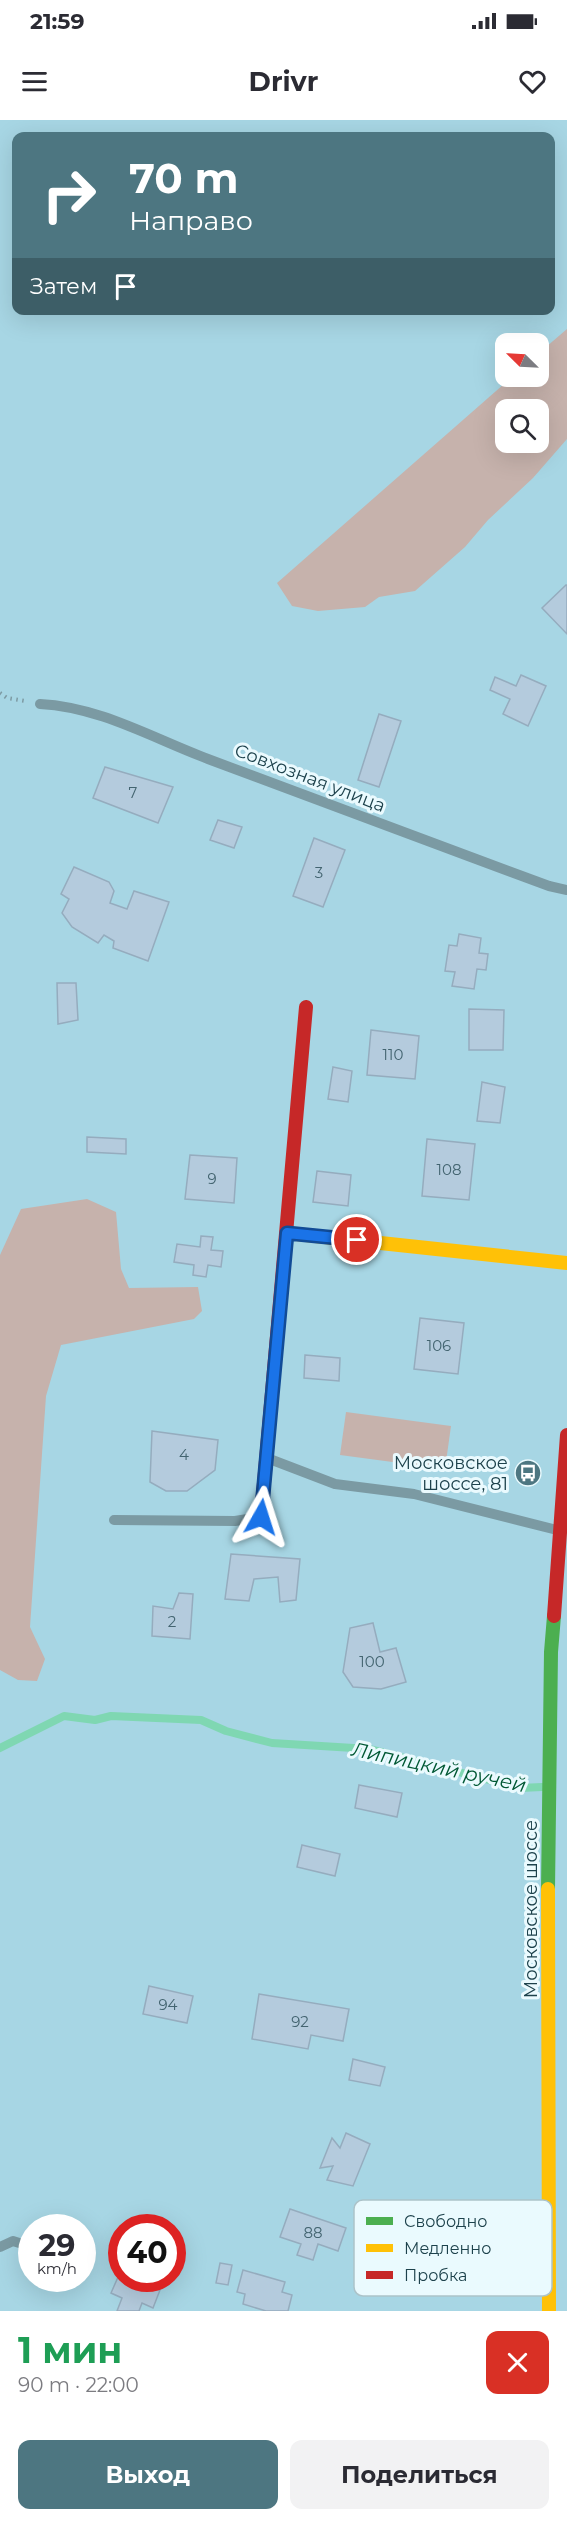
<!DOCTYPE html>
<html lang="ru">
<meta charset="utf-8">
<style>
:root{--surface:#fff;--page:#f2f2f3;--text:#2b2b33;--muted:#7c7c81;--accent:#4d7681}
body{margin:0;font-family:Montserrat,sans-serif;background:var(--page);color:var(--text);height:100vh;display:flex;flex-direction:column;font-size:22px;white-space:nowrap}
*{box-sizing:border-box;margin:0}
p{font-size:20px;color:var(--muted)}
.icon{flex:none;width:33px;height:33px;fill:none;stroke:currentColor;stroke-width:2;stroke-linecap:round;stroke-linejoin:round}
.map{position:relative;height:2191px;overflow:hidden}
.side{display:flex;flex-direction:column;background:var(--surface);flex:1}
.side>*{flex:none}
.hud{position:absolute;left:12px;top:12px;width:543px;height:183px;border-radius:12px;box-shadow:0 6px 24px #0002;background:#4d7681;color:#fff;overflow:hidden}
.needle{width:39px;rotate:294deg}
.tools{position:absolute;left:495px;top:213px;display:grid;gap:12px}
.tools a{display:grid;place-items:center;width:54px;height:54px;border-radius:12px;background:var(--surface);box-shadow:0 6px 24px #0002;font-size:30px}
.speed{position:absolute;left:18px;top:2094px;display:flex;gap:12px;font-size:30px;font-weight:700;text-align:center}
.speed>*{display:grid;place-content:center;width:78px;height:78px;border-radius:50%;background:var(--surface);box-shadow:0 6px 24px #0002;line-height:1}
.speed small{font-size:15px;font-weight:400}
.speed .limit{border:9px solid #d22;background:#fff;color:#111}
.pin{position:absolute;display:grid;place-items:center;width:51px;height:51px;color:#fff;margin:-26px;border:3px solid #fff;border-radius:50%;box-shadow:0 2px 6px #0007}
.me{position:absolute;width:66px;margin:-33px;rotate:6deg;stroke-linejoin:round;filter:drop-shadow(0 0 4px #0008)}
.turn{display:flex;align-items:center;gap:21px;height:126px;padding:0 18px;font-size:27px}
.turn .icon{width:78px;height:78px;stroke-width:2.5}
.turn b{display:block;font-size:42px;line-height:51px}
.then{display:flex;align-items:center;height:57px;padding:0 18px;background:#0003;gap:12px;font-size:22px}
.round{display:grid;place-items:center;flex:none;width:63px;height:63px;border-radius:12px;background:var(--page)}
.headline{display:flex;align-items:center;justify-content:space-between;height:102px;padding:0 18px}
h1{font-size:36px;font-weight:700;line-height:45px;color:#1e9e55}
.primary-button{display:flex;gap:12px;margin-top:auto;padding:12px 18px}
.primary-button a{flex:1;height:69px;border-radius:12px;background:var(--accent);color:#fff;font-size:24px;font-weight:700;line-height:69px;text-align:center}
.primary-button a+a{background:var(--page);color:var(--text)}
.status{display:flex;justify-content:space-between;align-items:center;height:42px;padding:0 30px;background:var(--surface);direction:ltr}
.status svg{height:16px;fill:currentColor}
header{display:flex;justify-content:space-between;align-items:center;height:78px;padding:0 18px;background:var(--surface);font-size:27px;font-weight:700}
.map>svg:first-child{display:block}
</style>
<div class="status"><b>21:59</b><svg viewBox="0 0 49 12"><path d="M0 12V9h3v3zM5 12V6h3v6zM10 12V3h3v9zM15 12V0h3v12zM26 1h20v11H26zM47 4h2v5h-2z"/></svg></div>
<header><svg class="icon" aria-label="menu" viewBox="0 0 24 24"><path d="M4 6h16M4 12h16M4 18h16"/></svg>Drivr<svg class="icon" aria-label="heart" viewBox="0 0 24 24"><path d="M12 20l-8-8c-3-5 5-10 8-4 3-6 11-1 8 4z"/></svg></header>
<div class="map">
<svg width="567" height="2191" viewBox="0 0 567 2191">
<rect width="100%" height="100%" fill="#a7d6e4"/>
<g fill="#c6b2ac" fill-rule="evenodd">
<path d="M567,209V319L533,358L488,400L465,427L415,471L379,477L365,487L318,491L292,486L277,463L512,257L538,256L539,233ZM506,290H538V322H506Z"/>
<polygon points="87,1079 116,1092 121,1149 129,1168 198,1167 202,1191 194,1199 61,1225 46,1276 30,1507 45,1539 37,1561 18,1560 0,1550 0,1135 21,1089"/>
<polygon points="346,1292 451,1306 445,1349 340,1335"/>
</g>
<g fill="none" stroke-linecap="round" stroke-linejoin="round">
<polyline stroke="#7fd7b2" stroke-width="8" points="0,1628 64,1596 95,1600 111,1596 201,1600 226,1611 272,1623 370,1629 520,1668 542,1667"/>
</g>
<g fill="#b4cbdd" stroke="#95acbe" stroke-width="1.5">
<polygon points="566,465 567,465 567,514 542,488"/>
<polygon points="521,555 546,566 528,606 503,594 510,579 490,570 495,557 516,566"/>
<polygon points="379,594 401,601 379,667 358,660"/>
<polygon points="105,647 173,667 158,703 93,678"/>
<polygon points="218,700 242,707 234,728 210,720"/>
<polygon points="314,718 345,730 323,787 293,776"/>
<polygon points="74,747 109,762 114,771 110,783 127,789 134,771 169,782 148,841 113,828 114,821 104,815 98,823 72,807 62,793 69,779 61,774"/>
<polygon points="459,814 481,818 479,833 488,834 486,850 477,849 474,869 452,866 455,852 445,851 449,825 457,826"/>
<polygon points="57,863 76,863 78,900 58,904"/>
<polygon points="469,889 504,890 503,930 469,930"/>
<polygon points="371,910 419,916 415,959 367,955"/>
<polygon points="333,947 352,951 348,982 328,979"/>
<polygon points="482,962 505,967 500,1003 477,1001"/>
<polygon points="87,1017 126,1019 126,1034 87,1032"/>
<polygon points="427,1019 475,1024 469,1080 422,1076"/>
<polygon points="190,1035 237,1038 234,1083 185,1079"/>
<polygon points="317,1051 351,1055 348,1086 313,1082"/>
<polygon points="201,1116 213,1117 211,1130 223,1131 221,1147 208,1145 206,1157 193,1155 194,1145 174,1142 177,1124 200,1127"/>
<polygon points="420,1198 464,1203 458,1254 414,1249"/>
<polygon points="305,1235 340,1238 339,1261 304,1258"/>
<polygon points="152,1311 218,1320 215,1350 187,1371 166,1371 150,1362"/>
<polygon points="231,1434 300,1439 296,1480 280,1482 278,1457 254,1459 249,1481 225,1479"/>
<polygon points="179,1473 193,1474 190,1519 152,1516 153,1486 173,1489"/>
<polygon points="373,1503 380,1532 396,1528 406,1562 381,1569 353,1567 343,1552 350,1508"/>
<polygon points="359,1665 402,1673 397,1697 355,1688"/>
<polygon points="302,1725 340,1734 335,1756 297,1747"/>
<polygon points="149,1866 193,1876 187,1903 143,1894"/>
<polygon points="259,1874 349,1889 343,1921 311,1915 308,1929 252,1919"/>
<polygon points="353,1939 385,1947 380,1966 349,1960"/>
<polygon points="346,2013 370,2024 353,2066 327,2060 333,2046 320,2048 332,2018 340,2028"/>
<polygon points="290,2089 346,2108 338,2131 318,2124 313,2140 297,2135 301,2124 280,2117"/>
<polygon points="220,2143 232,2145 228,2165 216,2163"/>
<polygon points="122,2148 122,2158 156,2158 152,2167 160,2170 153,2188 142,2183 139,2191 117,2191 122,2178 111,2173"/>
<polygon points="243,2150 285,2162 282,2172 292,2175 288,2191 266,2191 243,2184 245,2174 237,2172"/>
</g>
<g fill="none" stroke-linecap="round" stroke-linejoin="round">
<polyline stroke="#7d9aa3" stroke-width="4" stroke-dasharray="1.5 4.5" stroke-linecap="butt" points="0,573 7,578 25,581"/>
<g stroke="#7b9aa3" stroke-width="10">
<path d="M40,584C100,587 152,618 208,639C321,681 435,724 549,766L567,770"/>
<polyline points="267,1338 335,1364 414,1374 557,1410"/>
<polyline points="114,1400 235,1401 260,1397"/>
<polyline points="0,2127 13,2121 32,2127"/>
</g>
<polyline stroke="#4caf50" stroke-width="14" points="548,1769 551,1532 554,1496"/>
<g stroke="#ffc107" stroke-width="14">
<polyline points="287,1113 567,1143"/>
<polyline points="548,1769 549,2191"/>
</g>
<g stroke="#c62828" stroke-width="14">
<polyline points="261,1397 306,887"/>
<polyline points="554,1496 567,1315"/>
</g>
</g>
<g fill="none" stroke-linecap="round" stroke-linejoin="round">
<defs>
<polyline id="route" points="261,1397 287,1113 357,1120"/>
</defs>
<use href="#route" stroke="#114b97" stroke-width="15"/>
<use href="#route" stroke="#1a73e8" stroke-width="10"/>
</g>
<defs>
<symbol id="bus-disc" viewBox="-11 -11 22 22"><circle r="9.5" fill="#4d7681" stroke="#eafafe"/><path d="M-5-6H5V4H4V6H2V4H-2V6H-4V4H-5ZM-3.5-4V0h7V-4ZM-3.5 1.2v1.5H-2V1.2ZM2 1.2v1.5H3.5V1.2Z" fill="#fff"/></symbol>
</defs>
<g fill-rule="evenodd">
<use href="#bus-disc" x="513" y="1338" width="30" height="30"/>
</g>
<g text-anchor="middle" stroke-width="6" stroke-linejoin="round" paint-order="stroke">
<g font-size="15" fill="#436470">
<text x="133" y="678">7</text>
<text x="319" y="758">3</text>
<text x="393" y="940">110</text>
<text x="449" y="1055">108</text>
<text x="212" y="1064">9</text>
<text x="439" y="1231">106</text>
<text x="184" y="1340">4</text>
<text x="172" y="1507">2</text>
<text x="372" y="1547">100</text>
<text x="168" y="1890">94</text>
<text x="300" y="1907">92</text>
<text x="313" y="2118">88</text>
</g>
<g font-size="18" fill="#1d424c" stroke="#eafafe">
<text transform="translate(310 658) rotate(21)" y="6">Совхозная улица</text>
<text transform="translate(531 1789) rotate(-90)" y="6">Московское шоссе</text>
</g>
<g font-size="18" fill="#1d424c" stroke="#eafafe" text-anchor="end">
<text x="508" y="1349">Московское<tspan x="508" dy="21">шоссе, 81</tspan></text>
</g>
<g font-size="20" font-style="italic" fill="#005834" stroke="#eafafe">
<text transform="translate(439 1647) rotate(12)" y="7">Липицкий ручей</text>
</g>
</g>
<rect x="354" y="2080" width="198" height="96" rx="9" fill="#eafafe" stroke="#acc3c9" stroke-width="1.5"/>
<rect x="366" y="2097" width="27" height="8" fill="#4caf50"/>
<rect x="366" y="2124" width="27" height="8" fill="#ffc107"/>
<rect x="366" y="2151" width="27" height="8" fill="#c62828"/>
<g font-size="16" fill="#1d424c">
<text x="404" y="2107">Свободно</text>
<text x="404" y="2134">Медленно</text>
<text x="404" y="2161">Пробка</text>
</g>
</svg>
<div class="tools">
<a><svg class="needle" viewBox="-14 -14 28 28"><path d="M0-13l5 13h-10z" fill="#e53935"/><path d="M0 13l5-13h-10z" fill="#7c7c81"/></svg></a>
<a><svg class="icon" aria-label="search" viewBox="0 0 24 24"><circle cx="10" cy="10" r="6"/><path d="M15 15l6 6"/></svg></a>
</div>
<div class="speed"><div>29<small>km/h</small></div><div class="limit">40</div></div>
<div class="pin" style="left:357px;top:1120px;background:#d93025"><svg class="icon" aria-label="arrive" viewBox="0 0 24 24"><path d="M6 21V4h12l-3 4 3 4H6"/></svg></div>
<svg class="me" style="left:261px;top:1397px" viewBox="-20 -20 40 40"><path d="M0-17L14 15 0 8-14 15z" fill="#1a73e8" stroke="#fff" stroke-width="4"/></svg>
<div class="hud">
<div class="turn"><svg class="icon" aria-label="right" viewBox="0 0 24 24"><path d="M7 20v-9h11M14 6l5 5-5 5"/></svg><div><b>70 m</b>Направо</div></div>
<div class="then">Затем<svg class="icon" aria-label="arrive" viewBox="0 0 24 24"><path d="M6 21V4h12l-3 4 3 4H6"/></svg></div>
</div>
</div>
<section class="side">
<div class="headline"><div><h1>1 мин</h1><p>90 m · 22:00</p></div><a class="round" style="background:#d93025;color:#fff"><svg class="icon" aria-label="close" viewBox="0 0 24 24"><path d="M6 6l12 12M18 6L6 18"/></svg></a></div>
<div class="primary-button"><a>Выход</a><a>Поделиться</a></div>
</section>
